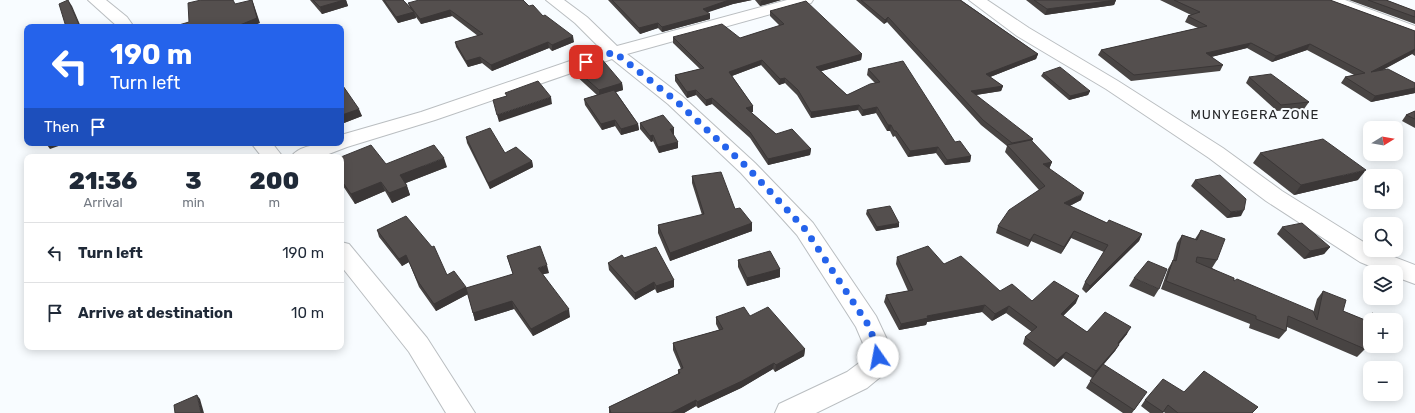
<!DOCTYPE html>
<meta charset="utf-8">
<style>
:root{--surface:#fff;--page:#f2f2f3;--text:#1f2937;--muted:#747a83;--line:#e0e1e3}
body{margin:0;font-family:Rubik,sans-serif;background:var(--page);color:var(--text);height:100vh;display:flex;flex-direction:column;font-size:15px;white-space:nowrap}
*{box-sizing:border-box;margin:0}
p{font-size:13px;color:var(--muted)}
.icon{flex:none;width:22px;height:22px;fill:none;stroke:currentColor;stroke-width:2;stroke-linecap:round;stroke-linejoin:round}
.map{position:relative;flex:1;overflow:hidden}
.panel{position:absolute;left:24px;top:154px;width:320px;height:196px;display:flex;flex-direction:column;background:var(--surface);border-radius:8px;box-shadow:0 2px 10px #0003}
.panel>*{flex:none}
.guide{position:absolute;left:24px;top:24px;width:320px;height:122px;border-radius:8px;box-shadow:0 2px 10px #0003;background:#2563eb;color:#fff;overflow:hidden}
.needle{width:26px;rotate:79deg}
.tools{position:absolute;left:1363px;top:121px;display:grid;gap:8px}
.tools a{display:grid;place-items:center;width:40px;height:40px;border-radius:8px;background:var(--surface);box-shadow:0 2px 10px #0003;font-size:20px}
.pin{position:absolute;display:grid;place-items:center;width:34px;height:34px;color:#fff;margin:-17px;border-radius:8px;box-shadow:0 2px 6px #0006}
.me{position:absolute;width:44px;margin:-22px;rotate:348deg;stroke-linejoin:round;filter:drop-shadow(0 0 3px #0008)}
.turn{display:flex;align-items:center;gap:14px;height:84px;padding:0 20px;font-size:18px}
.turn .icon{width:52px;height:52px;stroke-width:2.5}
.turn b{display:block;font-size:28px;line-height:34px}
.then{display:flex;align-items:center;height:38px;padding:0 20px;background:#0003;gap:8px;font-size:15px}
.eta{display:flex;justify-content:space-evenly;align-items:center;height:68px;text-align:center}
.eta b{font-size:24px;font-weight:800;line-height:28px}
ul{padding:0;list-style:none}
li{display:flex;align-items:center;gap:12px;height:60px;padding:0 20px;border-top:1px solid var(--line)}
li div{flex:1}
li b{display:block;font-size:15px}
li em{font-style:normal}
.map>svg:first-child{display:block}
</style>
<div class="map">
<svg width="1415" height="413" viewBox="0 0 1415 413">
<rect width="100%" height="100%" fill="#f8fcff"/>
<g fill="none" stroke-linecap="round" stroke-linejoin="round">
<defs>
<g id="minor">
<polygon points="88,0 106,0 127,17 134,27 118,27"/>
<path d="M546,0H564L587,17L617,46L787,0H813L811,3L627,54L682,96L755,163L813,223L876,316L891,348L888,366L884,374L867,388L816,413H775L779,404L847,372L863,360L865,348L856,327L797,235L741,173L668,104L612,59L435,120L347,147L321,157H291C299,144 327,143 341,143V135L421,112L602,50L575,23Z"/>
<polygon points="969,0 987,0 1029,28 1118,81 1223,148 1282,191 1370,246 1370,250 1376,250 1415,265 1415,284 1396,277 1396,272 1384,272 1360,262 1266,201 1209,158 1106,89 1017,36"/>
<polygon points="1322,0 1345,0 1415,26 1415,37 1324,3"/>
<polygon points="251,143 272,143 283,157 262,157"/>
<polygon points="341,242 349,244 427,338 475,413 446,413 409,352 341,266"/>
</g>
</defs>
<use href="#minor" stroke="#babec1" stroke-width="2"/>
<use href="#minor" fill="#fff" fill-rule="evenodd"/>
</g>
<g fill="#484443">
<polygon points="310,0 346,0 348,6 322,14"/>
<polygon points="382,0 403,0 410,7 408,3 529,6 543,16 574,42 552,51 549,48 492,71 482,63 468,67 456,47 455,42 478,36 452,16 421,24 416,17 416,18 398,23"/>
<polygon points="608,0 752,0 733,4 707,12 710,19 662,32 658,28 640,34"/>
<polygon points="755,0 781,0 760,6"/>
<polygon points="856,0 961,0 1038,54 1036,59 990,77 1003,86 1001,91 976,95 1032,142 1052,162 1049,169 1081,200 1070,206 1107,223 1142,234 1139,241 1086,293 1082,289 1085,282 1104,252 1071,238 1061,254 1031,241 1028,247 996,233 998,226 1039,190 1005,152 1007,146 981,125 887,22 884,24"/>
<polygon points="1026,0 1116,0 1114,5 1045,15"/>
<polygon points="1160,0 1330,0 1415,31 1415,56 1412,54 1383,70 1415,83 1415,93 1371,102 1341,83 1345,77 1354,75 1307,50 1272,62 1247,48 1211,57 1223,65 1220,71 1131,81 1098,55 1101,50 1198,28 1185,22 1188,16 1191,15"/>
<polygon points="1349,0 1386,0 1415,11 1415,24"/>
<polygon points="770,11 862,54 861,60 821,71 847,95 875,83 867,75 868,69 971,156 970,162 945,165 936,153 908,157 895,136 893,137 890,131 887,131 876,113 862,116 858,110 811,118 797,95 785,83 779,85 761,65 732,76 753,106 753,112 751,112 776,134 811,149 810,155 768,165 750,138 712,104 706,106 696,95 687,98 675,81 675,75 700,69 673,43 673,37 740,38 780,26 770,16"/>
<polygon points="573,67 622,83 623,90 616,92 638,124 639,130 621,135 615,126 602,130 585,105 584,99 597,95 574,74"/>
<polygon points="1043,73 1090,91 1088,95 1069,100 1041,76"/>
<polygon points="1249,77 1309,102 1304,109 1277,111 1246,83"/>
<polygon points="341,83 362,116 344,123 341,118"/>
<polygon points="1415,111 1415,128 1402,121 1406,115"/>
<polygon points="640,123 674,134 673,135 678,148 659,153 653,141 651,142 640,129"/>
<polygon points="466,137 505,153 532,161 533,167 490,189 467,143"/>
<polygon points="1260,153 1358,180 1294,195 1253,163"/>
<polygon points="341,157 386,164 447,167 406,183 410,195 392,203 385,191 355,204 341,183"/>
<polygon points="692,176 752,223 752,231 670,261 658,233 658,225 702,215 692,183"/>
<polygon points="1195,180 1241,216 1227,218 1191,186"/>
<polygon points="867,210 899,227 876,231 866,214"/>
<polygon points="1282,227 1330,247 1324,254 1304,259 1277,234"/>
<polygon points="377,230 467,288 513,274 507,256 549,273 543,274 570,317 533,336 514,309 475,321 468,294 436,311 419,287 409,262 402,266 379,237"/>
<polygon points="1201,230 1217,260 1212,268 1234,281 1313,313 1317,299 1323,291 1343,311 1367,321 1368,317 1372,313 1370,320 1370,335 1368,334 1365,349 1357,357 1287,327 1286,331 1279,339 1249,328 1250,324 1161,289 1168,269 1173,260 1177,243 1182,235 1195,239"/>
<polygon points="897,257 944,264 1000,291 1032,301 1076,303 1063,316 1087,332 1127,334 1119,344 1115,351 1103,365 1142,399 1132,413 1123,413 1086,388 1092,378 1063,358 1054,367 1023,344 1025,337 1032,332 1006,313 992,321 982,312 927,322 926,325 899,330 884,302 886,295 908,291 896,264"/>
<polygon points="624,258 674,280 674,287 657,293 655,289 635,300 609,270 608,263"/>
<polygon points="738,260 780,269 780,277 747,286 738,267"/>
<polygon points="1134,278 1159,289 1154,297 1129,286"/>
<polygon points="750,316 805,349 804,356 775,372 773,369 741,388 698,408 696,406 684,413 609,413 609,407 678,374 678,370 681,369 673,350 673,343 719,330 716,324 716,317"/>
<polygon points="1184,392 1252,413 1165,413 1164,412 1163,413 1150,413 1141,406 1145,400"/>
</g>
<g fill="#3b3737">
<polygon points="68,0 72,6 81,27 80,27"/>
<polygon points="252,0 254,5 260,23 250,27 235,27"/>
<polygon points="344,0 346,0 348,6 322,14 320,7"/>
<polygon points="729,0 752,0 733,4 703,14 703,9"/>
<polygon points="763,0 781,0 760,6 761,1"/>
<polygon points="1116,0 1114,5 1045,15 1047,9"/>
<polygon points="450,10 452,16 421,24 420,19"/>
<polygon points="414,12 416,18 398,23 396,17"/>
<polygon points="710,14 710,19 662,32 662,27"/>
<polygon points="888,17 887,22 884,24 885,20"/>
<polygon points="658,23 658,28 640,34 639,28"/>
<polygon points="573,36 574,42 552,51 552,45"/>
<polygon points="548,42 549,48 492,71 491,65"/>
<polygon points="1251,43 1247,48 1203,59 1206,53"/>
<polygon points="1310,44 1307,50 1272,62 1276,56"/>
<polygon points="1415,49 1415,50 1412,54 1367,78 1371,72"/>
<polygon points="862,54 861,60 815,73 816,67"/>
<polygon points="1038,54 1036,59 985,79 986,74"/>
<polygon points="480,57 482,63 468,67 466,61"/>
<polygon points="762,60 761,65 729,77 729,72"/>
<polygon points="785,78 785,83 779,85 780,79"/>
<polygon points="622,83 623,90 599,97 599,90"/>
<polygon points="1003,86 1001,91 969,96 971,91"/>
<polygon points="1415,88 1415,93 1371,102 1375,96"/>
<polygon points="696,90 696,95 687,98 687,92"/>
<polygon points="1090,91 1088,95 1069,100 1070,96"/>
<polygon points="551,97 552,104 499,122 497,115"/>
<polygon points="712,98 712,104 706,106 706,100"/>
<polygon points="859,105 858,110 811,118 811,112"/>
<polygon points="753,106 753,112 746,114 746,108"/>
<polygon points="877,107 876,113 862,116 863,110"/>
<polygon points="359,109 362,116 344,123 342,115"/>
<polygon points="615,120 615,126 602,130 601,124"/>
<polygon points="638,124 639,130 621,135 621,129"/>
<polygon points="888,125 891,125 890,131 887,131"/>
<polygon points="674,128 674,134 671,136 670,129"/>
<polygon points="653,135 653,141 651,142 650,136"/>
<polygon points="1033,139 1031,144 1010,148 1012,143"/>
<polygon points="678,142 678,148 659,153 658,147"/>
<polygon points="53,143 67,143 50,149 47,145"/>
<polygon points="938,147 936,153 908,157 910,151"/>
<polygon points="811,149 810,155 768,165 768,159"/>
<polygon points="971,156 970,162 945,165 947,160"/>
<polygon points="444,158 447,167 403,184 400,175"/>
<polygon points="532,161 533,167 490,189 488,183"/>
<polygon points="1052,162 1049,169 1043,164"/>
<polygon points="1366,170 1358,180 1294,195 1301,185"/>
<polygon points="381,182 385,191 355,204 351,194"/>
<polygon points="407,186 410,195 392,203 389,193"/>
<polygon points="1084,193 1081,200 1061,210 1064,203"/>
<polygon points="1244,210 1241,216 1227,218 1231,212"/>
<polygon points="752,223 752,231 670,261 670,253"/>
<polygon points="899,223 899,227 876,231 877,227"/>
<polygon points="1074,231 1071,238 1061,254 1064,247"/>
<polygon points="1034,234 1031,241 1028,247 1030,240"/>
<polygon points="1142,234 1139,241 1086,293 1090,286"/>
<polygon points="1330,247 1324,254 1304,259 1310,251"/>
<polygon points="406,255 409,262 402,266 399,259"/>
<polygon points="547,265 549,273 539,275 538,268"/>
<polygon points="780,269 780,277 747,286 747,278"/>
<polygon points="674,280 674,287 657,293 656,286"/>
<polygon points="654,282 655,289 635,300 635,293"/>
<polygon points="466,287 468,294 436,311 434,304"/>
<polygon points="1079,296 1076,303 1058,321 1061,314"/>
<polygon points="512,301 514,309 475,321 473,313"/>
<polygon points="985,305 982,312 927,322 926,325 899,330 901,324 927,316"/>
<polygon points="1009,306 1006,313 992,321 995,314"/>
<polygon points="569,309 570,317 533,336 531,329"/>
<polygon points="1131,327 1127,334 1114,350 1118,343"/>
<polygon points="1119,345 1115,351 1092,378 1096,371"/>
<polygon points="805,349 804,356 775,372 776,365"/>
<polygon points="1066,352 1063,358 1054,367 1057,360"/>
<polygon points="774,363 773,369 741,388 698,408 697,402"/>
<polygon points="197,395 200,399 204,413 201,413"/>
<polygon points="696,400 696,406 684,413 671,413"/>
</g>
<g fill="#544f4e" stroke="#3b3737">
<polygon points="68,0 80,27 66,27 59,4"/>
<polygon points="201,0 233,0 235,4 252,0 257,18 235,27 233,27 231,25 227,27 172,27 189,22 188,3"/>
<polygon points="313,0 344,0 320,7"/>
<polygon points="384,0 403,0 414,12 396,17"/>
<polygon points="419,0 523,0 529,6 533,5 543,16 545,15 573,36 552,45 548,42 491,65 480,57 466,61 455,42 483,34 450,10 420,19 408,3"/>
<polygon points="612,0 729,0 703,9 710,14 662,27 658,23 639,28"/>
<polygon points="861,0 960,0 1038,54 986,74 1003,86 971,91 1033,139 1012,143 983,120 888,17 885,20"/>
<polygon points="1034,0 1116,0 1047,9"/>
<polygon points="1174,0 1330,0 1415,31 1415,49 1371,72 1388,69 1415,83 1415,88 1375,96 1345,77 1365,73 1310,44 1276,56 1251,43 1206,53 1223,65 1134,75 1101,50 1207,26 1188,16 1200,12"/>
<polygon points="1368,0 1386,0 1415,11 1415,17"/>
<polygon points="806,1 862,54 816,67 847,95 870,84 880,82 868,69 903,61 955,142 960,141 971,156 947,160 938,147 910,151 896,131 894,131 891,125 888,125 877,107 863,110 859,105 811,112 798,90 785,78 780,79 762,60 729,72 753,106 746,108 776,134 792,129 811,149 768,159 750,132 712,98 706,100 696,90 687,92 675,75 704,68 673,37 722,24 740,38 784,24 770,11"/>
<polygon points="600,57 622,83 599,90 573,67"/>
<polygon points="1060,67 1090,91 1070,96 1043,73"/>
<polygon points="1271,74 1309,102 1281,105 1249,77"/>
<polygon points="538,81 551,97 497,115 493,100 507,96 505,93"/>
<polygon points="341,83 359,109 342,115 341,115"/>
<polygon points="614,90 638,124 621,129 615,120 601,124 584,99"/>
<polygon points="1415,111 1415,119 1406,115"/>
<polygon points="663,115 674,128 670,129 678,142 658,147 653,135 650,136 640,123"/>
<polygon points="490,128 505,153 516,147 532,161 488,183 466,137"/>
<polygon points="1323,139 1366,170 1301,185 1260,153"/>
<polygon points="1031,140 1052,162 1043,164 1084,193 1064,203 1107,223 1109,220 1142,234 1090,286 1085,282 1108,245 1074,231 1064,247 1034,234 1030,240 998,226 1009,210 1045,186 1007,145"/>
<polygon points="46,143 53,143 47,145"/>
<polygon points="371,145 386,164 434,145 444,158 400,175 407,186 389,193 381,182 351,194 341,180 341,157"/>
<polygon points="721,172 735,209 740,208 752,223 670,253 658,225 704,214 692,176"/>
<polygon points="1220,175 1246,199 1244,210 1231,212 1195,180"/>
<polygon points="890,206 899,223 877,227 867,210"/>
<polygon points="406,216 432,247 434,246 447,275 454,271 466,287 434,304 417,280 406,255 399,259 377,230"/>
<polygon points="1302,223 1330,247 1310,251 1282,227"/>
<polygon points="1201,230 1225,239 1217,260 1197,257 1196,262 1234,278 1234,281 1237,279 1313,311 1317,320 1323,291 1346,300 1343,311 1370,322 1365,349 1288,316 1286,331 1256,319 1256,316 1166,281 1173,260 1176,261 1182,235 1197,240"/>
<polygon points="540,246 547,265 538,268 569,309 531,329 512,301 473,313 466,288 513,274 507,256"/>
<polygon points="928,246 944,264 961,256 1000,291 1012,284 1032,301 1054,281 1079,296 1061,314 1087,332 1105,312 1131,327 1118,343 1119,345 1096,371 1066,352 1057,360 1025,337 1037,327 1009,306 995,314 985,305 927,316 928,318 901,324 886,295 913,290 897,257"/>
<polygon points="656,247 674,280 656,286 654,282 635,293 608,263 622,255 624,258"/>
<polygon points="770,251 780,269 747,278 738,260"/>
<polygon points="1148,261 1167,269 1159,289 1134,278"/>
<polygon points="744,307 750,316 768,307 805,349 776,365 774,363 742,381 697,402 696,400 671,413 610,413 611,413 609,407 680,373 678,370 683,368 673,343 723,329 716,317"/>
<polygon points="1372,313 1386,320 1370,320 1370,330 1369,329 1370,322 1368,321"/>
<polygon points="1103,364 1147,392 1134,410 1090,381"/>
<polygon points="1204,371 1258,407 1252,413 1178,413 1168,405 1163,412 1145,400 1163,379 1184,392"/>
<polygon points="197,395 201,413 175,413 174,405"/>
</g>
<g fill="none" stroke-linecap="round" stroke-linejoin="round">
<polyline stroke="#2563eb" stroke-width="7" stroke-dasharray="0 12.6" points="586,62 614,52 675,100 748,168 805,229 867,323 878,348 878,357"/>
</g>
<g text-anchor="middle" stroke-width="4" stroke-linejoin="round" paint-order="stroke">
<g font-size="13" letter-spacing="1" fill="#262729" stroke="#f8fcff">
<text x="1255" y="119">MUNYEGERA ZONE</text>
</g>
</g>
</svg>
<div class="tools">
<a><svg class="needle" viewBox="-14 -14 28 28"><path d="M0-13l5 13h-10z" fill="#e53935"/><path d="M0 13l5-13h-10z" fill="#747a83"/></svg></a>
<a><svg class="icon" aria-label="sound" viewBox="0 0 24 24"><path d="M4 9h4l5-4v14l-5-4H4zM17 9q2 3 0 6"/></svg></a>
<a><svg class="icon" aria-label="search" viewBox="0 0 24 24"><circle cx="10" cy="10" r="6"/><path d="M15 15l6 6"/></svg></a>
<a><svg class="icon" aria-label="layers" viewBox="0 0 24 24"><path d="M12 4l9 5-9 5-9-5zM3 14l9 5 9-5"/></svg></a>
<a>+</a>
<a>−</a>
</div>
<div class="pin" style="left:586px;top:62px;background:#d93025"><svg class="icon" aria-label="arrive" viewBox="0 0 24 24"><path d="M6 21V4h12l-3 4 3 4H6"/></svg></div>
<svg class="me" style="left:878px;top:357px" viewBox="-20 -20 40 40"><circle r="19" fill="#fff"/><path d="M0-13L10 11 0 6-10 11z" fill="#2563eb"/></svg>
<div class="guide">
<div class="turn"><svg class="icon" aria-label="left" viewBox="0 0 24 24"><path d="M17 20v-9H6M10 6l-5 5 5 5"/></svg><div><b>190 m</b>Turn left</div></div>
<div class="then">Then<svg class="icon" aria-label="arrive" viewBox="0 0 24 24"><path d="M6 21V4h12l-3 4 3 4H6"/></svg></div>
</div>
<section class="panel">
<div class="eta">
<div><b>21:36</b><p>Arrival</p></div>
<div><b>3</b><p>min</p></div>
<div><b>200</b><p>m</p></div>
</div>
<ul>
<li><svg class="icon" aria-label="left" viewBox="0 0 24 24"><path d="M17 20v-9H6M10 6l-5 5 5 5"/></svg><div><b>Turn left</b></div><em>190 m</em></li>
<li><svg class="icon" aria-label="arrive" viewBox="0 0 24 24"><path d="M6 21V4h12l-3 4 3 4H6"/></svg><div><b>Arrive at destination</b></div><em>10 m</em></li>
</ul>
</section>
</div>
